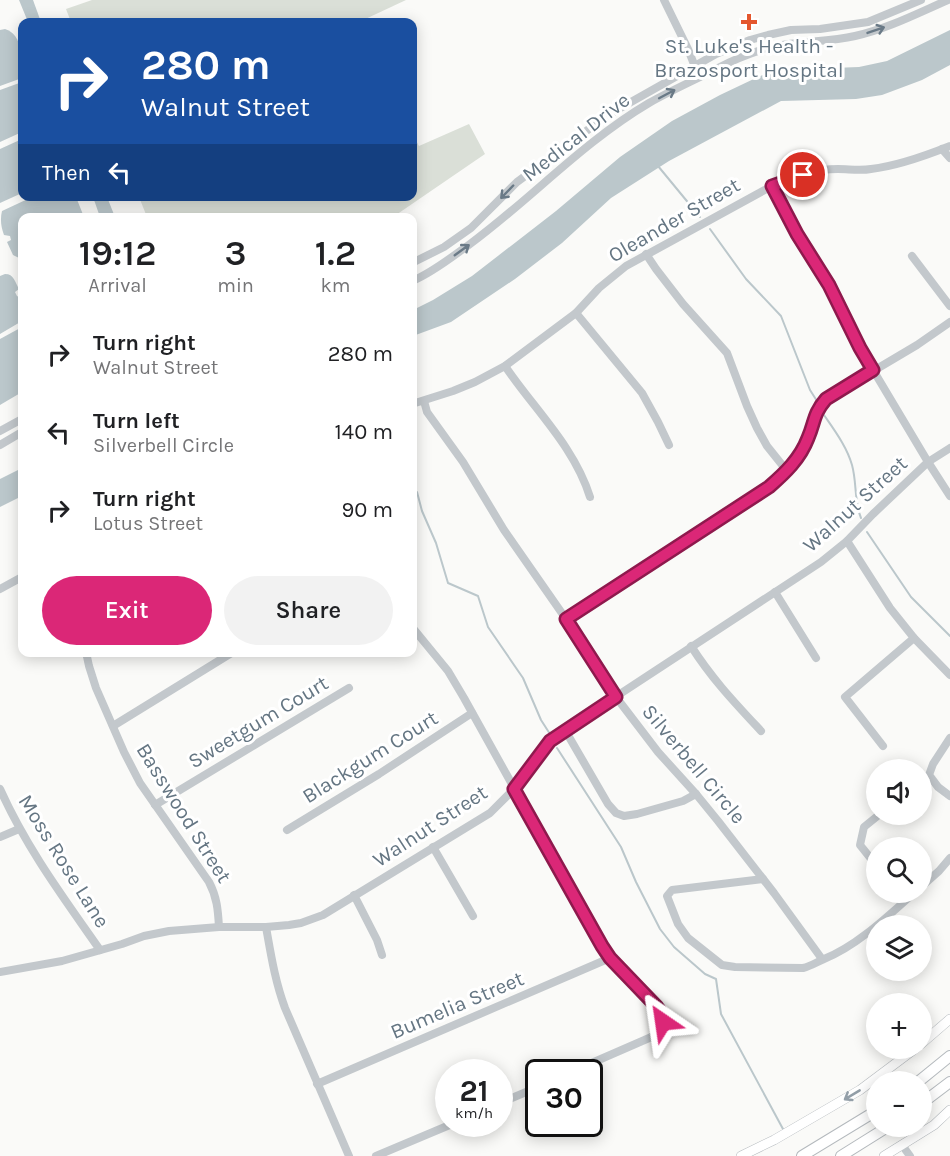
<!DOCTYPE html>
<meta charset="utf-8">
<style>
:root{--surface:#fff;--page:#f2f2f2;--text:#202124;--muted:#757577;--accent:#db2777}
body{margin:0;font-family:Karla,sans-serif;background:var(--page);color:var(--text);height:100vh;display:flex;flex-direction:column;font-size:22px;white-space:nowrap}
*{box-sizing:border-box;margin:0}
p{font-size:20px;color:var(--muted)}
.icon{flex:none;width:33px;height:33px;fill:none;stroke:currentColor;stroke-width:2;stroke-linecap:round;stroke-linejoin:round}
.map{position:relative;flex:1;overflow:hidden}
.panel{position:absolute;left:18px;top:213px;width:399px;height:444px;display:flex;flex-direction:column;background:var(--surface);border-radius:12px;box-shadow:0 3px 15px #0003}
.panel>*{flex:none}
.top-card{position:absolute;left:18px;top:18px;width:399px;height:183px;border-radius:12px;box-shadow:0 3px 15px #0003;background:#1a4fa0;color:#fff;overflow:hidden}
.tools{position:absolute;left:866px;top:759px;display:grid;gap:12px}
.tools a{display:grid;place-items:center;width:66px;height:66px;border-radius:50%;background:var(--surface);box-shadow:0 3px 15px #0003;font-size:30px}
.speed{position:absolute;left:435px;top:1059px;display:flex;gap:12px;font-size:30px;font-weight:700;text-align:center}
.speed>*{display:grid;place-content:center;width:78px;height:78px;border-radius:50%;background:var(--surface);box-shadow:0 3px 15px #0003;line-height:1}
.speed small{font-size:15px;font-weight:400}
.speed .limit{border:3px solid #111;border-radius:9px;background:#fff;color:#111}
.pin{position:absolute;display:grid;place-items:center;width:51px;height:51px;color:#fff;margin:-26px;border:3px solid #fff;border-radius:50%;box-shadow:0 2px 6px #0007}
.me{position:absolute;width:66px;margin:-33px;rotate:328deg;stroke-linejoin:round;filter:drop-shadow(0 0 4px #0008)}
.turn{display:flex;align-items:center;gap:21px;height:126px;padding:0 24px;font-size:27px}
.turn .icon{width:78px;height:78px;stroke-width:2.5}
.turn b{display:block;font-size:42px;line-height:51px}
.then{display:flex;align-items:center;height:57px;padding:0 24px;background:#0003;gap:12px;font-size:22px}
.eta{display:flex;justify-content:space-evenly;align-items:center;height:102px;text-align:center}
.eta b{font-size:36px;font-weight:600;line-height:42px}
.cta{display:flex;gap:12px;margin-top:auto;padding:12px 24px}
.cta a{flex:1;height:69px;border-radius:36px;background:var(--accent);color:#fff;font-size:24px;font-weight:600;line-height:69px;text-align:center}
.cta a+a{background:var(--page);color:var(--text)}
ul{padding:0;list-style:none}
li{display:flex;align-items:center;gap:18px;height:78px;padding:0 24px}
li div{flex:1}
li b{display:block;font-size:22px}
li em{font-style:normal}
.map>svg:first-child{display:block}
</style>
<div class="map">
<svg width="950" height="1156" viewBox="0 0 950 1156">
<rect width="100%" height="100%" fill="#fafaf8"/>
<g fill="#dadfd7">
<polygon points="92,0 406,0 359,22 71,22 66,9"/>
<polygon points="469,124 485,154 393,217 147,217 139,197 412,196 413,135 419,146"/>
</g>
<g fill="#bbc7cb">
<polygon points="19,0 33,0 41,22 28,22"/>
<path d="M5,29C23,34 23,62 22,78L0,86V30Z"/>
<polygon points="950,30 950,65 922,80 882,95 856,99 781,101 669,161 611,198 562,243 515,279 451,322 413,336 413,310 433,300 472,276 556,211 620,157 672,121 720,95 760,76 778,70 859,67 887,61"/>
<polygon points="22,82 22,132 0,142 0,90"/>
<polygon points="22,139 22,193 0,203 0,149"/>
<path d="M32,197H76L84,217L22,218V257L19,258L13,255L7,242L11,240L10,236L4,235C1,227 0,219 2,211Z"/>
<polygon points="93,197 107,197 115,217 100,217"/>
<path d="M5,274C14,274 15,282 19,289L15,292L17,296L22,299V321L0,334V276Z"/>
<polygon points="22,327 22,392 0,405 0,339"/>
<polygon points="22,468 22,496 0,507 0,479"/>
</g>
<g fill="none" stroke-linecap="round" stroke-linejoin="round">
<g stroke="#bbc7cb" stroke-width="2">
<polyline points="658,166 700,217"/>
<polyline points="710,229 746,279 781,316 810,390 817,401"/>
<path d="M824,415C835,431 847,447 852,465C857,483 854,501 861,518"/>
<polyline points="412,489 417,492 422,511 436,543 448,583 478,596 488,627 523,678 541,720 550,734"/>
<polyline points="867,532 911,597 950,636"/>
<polyline points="557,748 621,847 636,882 660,929 674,947 705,974 716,979 721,1014 783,1129"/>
</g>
<defs>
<g id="major">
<polyline points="921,1044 950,1019"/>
<polyline points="741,1156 774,1140 860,1090 916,1048"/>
<polyline points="884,1156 934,1125 950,1110"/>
</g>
<g id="highway">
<polyline points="918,1082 950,1056"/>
<polyline points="921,1104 950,1082"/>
<polyline points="802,1156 876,1111"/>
<polyline points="841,1156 889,1126"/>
</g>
</defs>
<use href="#major" stroke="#b5babe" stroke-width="10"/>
<use href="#highway" stroke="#b4b9bd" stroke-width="12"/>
<g stroke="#c3c8cc" stroke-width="8">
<polyline points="664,0 688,49 699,77"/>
<polyline points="942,149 950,158"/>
<polyline points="772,186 797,234 829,285 860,348 928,462 950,496"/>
<polyline points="646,254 656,269 683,304 727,353 747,406 757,428 767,446 787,471"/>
<polyline points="912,256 950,306"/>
<polyline points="412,263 444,247 471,228 517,182 608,115 716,54 750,40 768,35 791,30 820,29 868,22 921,0"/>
<path d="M412,281C432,273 453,256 470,244C531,199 583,142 649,103C672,90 695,80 718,68C733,60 748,54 764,49C793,40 825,43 855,36C887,29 918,13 948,0"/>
<polyline points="576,313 642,393 658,422 669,445"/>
<path d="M505,366C534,409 574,446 590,497"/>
<polyline points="424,401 427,412 463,462 504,530 566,619 616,697 658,752 696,794 718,821 774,893 822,959"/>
<path d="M412,404L453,391L475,382L505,366L576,313L599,288L626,266L772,186C792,176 816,169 838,169C849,169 860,171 871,169C898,166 925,156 950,146"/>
<polyline points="0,431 22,419"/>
<polyline points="0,445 22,432"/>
<polyline points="847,541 890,608 914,638 950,675"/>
<polyline points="0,589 22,577"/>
<polyline points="775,592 816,658"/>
<path d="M566,619L769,487C785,473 800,459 808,438C815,422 812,414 826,399L917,345L950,322"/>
<path d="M412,627L448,671L464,698L602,946L610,958L657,1007C664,1017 665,1025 656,1035L571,1072"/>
<path d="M691,646C712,679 735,703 761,731"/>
<path d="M86,652L89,666L96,688L124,752L140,783L209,882C217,897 218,910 219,927"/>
<polyline points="113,726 233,652"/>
<polyline points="565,730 608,804 616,813 624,816 637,814 683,801 696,794"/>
<polyline points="950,738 933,764 929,775 938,787 950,796"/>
<polyline points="883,746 845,697 914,638"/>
<path d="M0,789C27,849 63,897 100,950"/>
<polyline points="155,805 349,688"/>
<polyline points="287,830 379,774 472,713"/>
<polyline points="0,837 19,829"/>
<polyline points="433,847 473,916"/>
<polyline points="876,865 860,845 864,827 880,814"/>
<path d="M763,879L672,890L667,896L678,924L688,938L722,965L735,967L803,968C811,966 817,962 824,959C857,946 888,916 915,892"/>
<polyline points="921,887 939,871 950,858"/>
<polyline points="354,895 377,940 382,955"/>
<path d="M266,927C271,955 275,981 285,1008L349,1156"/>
<polyline points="0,972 62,961 122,944 144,936 169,931 219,927 266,927 289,925 301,923 323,915 490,813 514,789 551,741 565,730 821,562 847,541 873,514 928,462 950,448"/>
<polyline points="317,1084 610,958"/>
<polyline points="500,1103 538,1087"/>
<polyline points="902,1145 910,1156"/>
<polyline points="376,1156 452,1124"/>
</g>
<use href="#major" stroke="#fff" stroke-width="9"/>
<use href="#highway" stroke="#fff" stroke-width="10"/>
</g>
<defs><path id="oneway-shaft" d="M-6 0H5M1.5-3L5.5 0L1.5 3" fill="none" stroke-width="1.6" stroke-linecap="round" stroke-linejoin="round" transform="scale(1.5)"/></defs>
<g stroke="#6a7a87">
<use href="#oneway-shaft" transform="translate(876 30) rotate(-19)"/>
<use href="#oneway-shaft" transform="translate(667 94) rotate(-28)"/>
<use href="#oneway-shaft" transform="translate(507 192) rotate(134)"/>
<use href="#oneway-shaft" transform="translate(462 250) rotate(-36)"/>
</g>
<use stroke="#939fa8" href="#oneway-shaft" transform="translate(852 1095) rotate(149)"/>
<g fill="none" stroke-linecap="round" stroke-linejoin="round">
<defs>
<path id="route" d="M663,1022L662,1014L657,1007L610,958L602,946L514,789L550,741L616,697L566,619L769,487C785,473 800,459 808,438C815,422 813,414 826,399L873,370L860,348L829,285L797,234L772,186L803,175"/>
</defs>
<use href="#route" stroke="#8e194d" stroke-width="15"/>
<use href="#route" stroke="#db2777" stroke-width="10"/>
</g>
<path fill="#e4572e" stroke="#fff" stroke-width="2" d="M746 13h6v6h6v6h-6v6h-6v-6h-6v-6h6z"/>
<g text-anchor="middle" stroke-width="6" stroke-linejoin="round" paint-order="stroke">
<g font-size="21" fill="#657683" stroke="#fff">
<text x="749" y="53">St. Luke's Health -<tspan x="749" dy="24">Brazosport Hospital</tspan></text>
</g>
<g font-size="21" fill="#657683" stroke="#fff">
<text transform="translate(576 137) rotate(-38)" y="7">Medical Drive</text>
<text transform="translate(674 220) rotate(-30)" y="7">Oleander Street</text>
<text transform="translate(855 504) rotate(-42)" y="7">Walnut Street</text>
<text transform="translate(258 722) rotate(-31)" y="7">Sweetgum Court</text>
<text transform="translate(370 757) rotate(-32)" y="7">Blackgum Court</text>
<text transform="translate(694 764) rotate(50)" y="7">Silverbell Circle</text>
<text transform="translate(184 813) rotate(58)" y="7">Basswood Street</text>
<text transform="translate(430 826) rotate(-33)" y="7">Walnut Street</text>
<text transform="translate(64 861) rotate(58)" y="7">Moss Rose Lane</text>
<text transform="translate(457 1005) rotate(-23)" y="7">Bumelia Street</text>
</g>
</g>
</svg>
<div class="tools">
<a><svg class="icon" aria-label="sound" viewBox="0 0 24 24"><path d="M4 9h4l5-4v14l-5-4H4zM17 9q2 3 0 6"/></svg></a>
<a><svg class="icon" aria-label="search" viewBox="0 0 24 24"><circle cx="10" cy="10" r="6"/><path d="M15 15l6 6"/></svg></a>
<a><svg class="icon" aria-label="layers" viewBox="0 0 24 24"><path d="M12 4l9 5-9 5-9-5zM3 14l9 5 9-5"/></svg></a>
<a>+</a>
<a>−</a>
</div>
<div class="speed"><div>21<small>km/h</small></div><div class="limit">30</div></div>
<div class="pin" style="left:803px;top:175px;background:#d93025"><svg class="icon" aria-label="arrive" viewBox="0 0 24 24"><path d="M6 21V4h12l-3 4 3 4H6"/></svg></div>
<svg class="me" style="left:663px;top:1022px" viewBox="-20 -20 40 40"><path d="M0-17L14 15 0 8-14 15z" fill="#db2777" stroke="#fff" stroke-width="4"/></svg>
<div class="top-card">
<div class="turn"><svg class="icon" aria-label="right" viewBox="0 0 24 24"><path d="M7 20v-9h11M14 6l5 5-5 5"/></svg><div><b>280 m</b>Walnut Street</div></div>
<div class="then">Then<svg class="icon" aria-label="left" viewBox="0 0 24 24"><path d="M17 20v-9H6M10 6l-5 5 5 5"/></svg></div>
</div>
<section class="panel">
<div class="eta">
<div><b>19:12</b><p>Arrival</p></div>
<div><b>3</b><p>min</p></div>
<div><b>1.2</b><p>km</p></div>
</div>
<ul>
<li><svg class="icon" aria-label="right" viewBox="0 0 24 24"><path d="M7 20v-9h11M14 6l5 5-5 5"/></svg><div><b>Turn right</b><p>Walnut Street</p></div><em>280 m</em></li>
<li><svg class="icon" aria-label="left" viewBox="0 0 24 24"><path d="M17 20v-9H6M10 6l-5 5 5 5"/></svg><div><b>Turn left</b><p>Silverbell Circle</p></div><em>140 m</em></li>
<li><svg class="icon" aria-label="right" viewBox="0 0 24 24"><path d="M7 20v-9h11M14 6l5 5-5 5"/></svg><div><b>Turn right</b><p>Lotus Street</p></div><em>90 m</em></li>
</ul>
<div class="cta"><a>Exit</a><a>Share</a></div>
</section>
</div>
